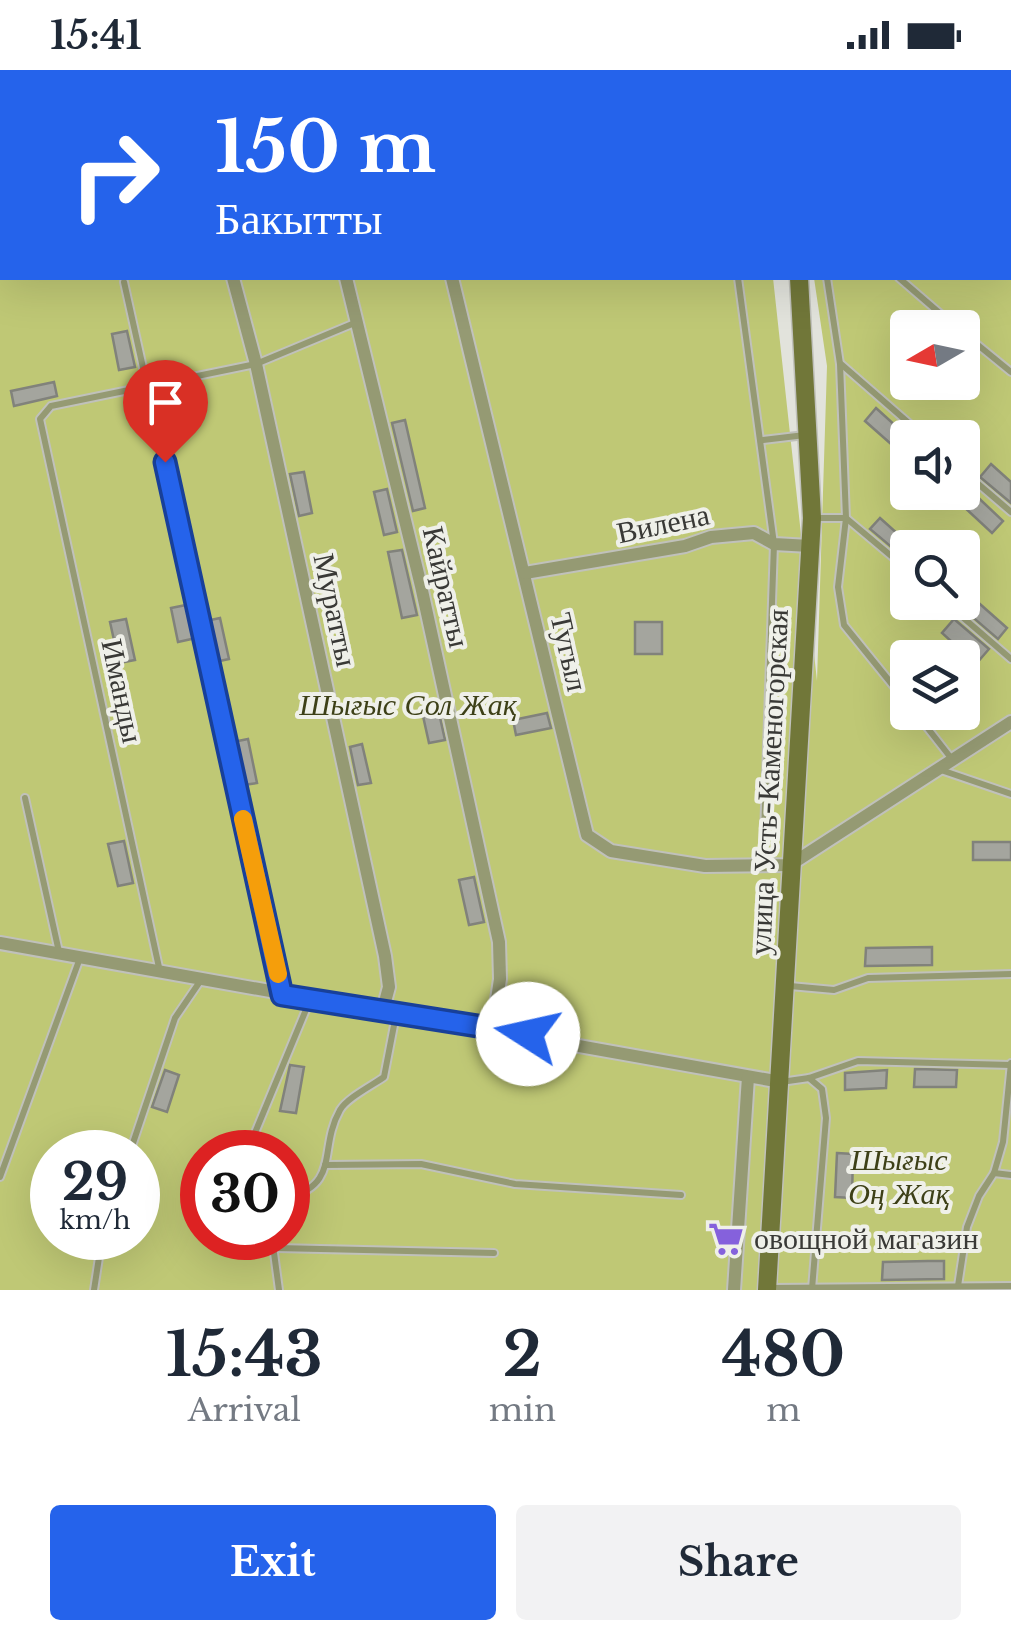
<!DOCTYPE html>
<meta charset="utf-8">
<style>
:root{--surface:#fff;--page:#f2f2f3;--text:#1f2937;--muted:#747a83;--accent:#2563eb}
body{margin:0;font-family:"Libre Baskerville",serif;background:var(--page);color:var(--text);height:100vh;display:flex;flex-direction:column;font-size:38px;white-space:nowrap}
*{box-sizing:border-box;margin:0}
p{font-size:32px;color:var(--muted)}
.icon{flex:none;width:55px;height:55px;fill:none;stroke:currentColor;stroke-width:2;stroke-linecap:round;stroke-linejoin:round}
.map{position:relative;height:1220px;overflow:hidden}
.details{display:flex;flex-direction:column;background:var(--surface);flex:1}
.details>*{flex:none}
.top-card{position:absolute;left:0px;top:0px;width:1012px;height:210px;box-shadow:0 10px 40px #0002;background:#2563eb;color:#fff;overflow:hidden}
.needle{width:65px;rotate:261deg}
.controls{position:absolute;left:890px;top:240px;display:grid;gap:20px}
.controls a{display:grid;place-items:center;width:90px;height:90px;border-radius:10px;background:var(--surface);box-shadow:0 10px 40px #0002;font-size:50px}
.speed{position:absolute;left:30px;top:1060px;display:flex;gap:20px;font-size:50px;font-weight:700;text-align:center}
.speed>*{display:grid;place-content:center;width:130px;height:130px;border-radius:50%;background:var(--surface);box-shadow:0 10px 40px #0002;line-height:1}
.speed small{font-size:25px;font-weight:400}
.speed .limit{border:15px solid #d22;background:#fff;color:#111}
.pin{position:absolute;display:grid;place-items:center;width:85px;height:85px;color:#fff;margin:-102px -42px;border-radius:50% 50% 50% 0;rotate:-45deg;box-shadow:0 0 10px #0007}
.pin .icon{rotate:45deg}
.me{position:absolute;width:110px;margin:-55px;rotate:280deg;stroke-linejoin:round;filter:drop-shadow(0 0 8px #0008)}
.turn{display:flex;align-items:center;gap:35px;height:210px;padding:0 50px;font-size:45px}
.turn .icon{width:130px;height:130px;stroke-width:2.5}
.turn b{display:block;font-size:70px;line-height:85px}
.eta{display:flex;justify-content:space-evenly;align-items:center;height:170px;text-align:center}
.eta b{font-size:60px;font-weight:800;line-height:70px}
.action{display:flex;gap:20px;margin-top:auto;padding:20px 50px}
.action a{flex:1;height:115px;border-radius:10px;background:var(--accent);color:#fff;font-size:40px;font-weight:800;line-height:115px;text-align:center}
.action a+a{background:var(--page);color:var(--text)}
.status{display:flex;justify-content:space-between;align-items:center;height:70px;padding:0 50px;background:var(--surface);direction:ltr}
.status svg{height:28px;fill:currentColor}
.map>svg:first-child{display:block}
</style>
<div class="status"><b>15:41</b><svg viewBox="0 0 49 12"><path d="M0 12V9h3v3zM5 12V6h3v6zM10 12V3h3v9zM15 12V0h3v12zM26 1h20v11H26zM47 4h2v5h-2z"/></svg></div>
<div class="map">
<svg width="1011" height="1220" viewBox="0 0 1011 1220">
<rect width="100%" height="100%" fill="#e2e3dc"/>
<g fill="#bfc875" fill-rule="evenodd">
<polygon points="162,0 727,0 728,2 160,2"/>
<path d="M770,0H1011V1220H0V203L2,200V208H773L817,611L827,296L814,208H1010V2ZM908,258H962V312H908ZM908,368H962V422H908ZM908,478H962V532H908ZM908,588H962V642H908ZM52,1082H138V1168H52ZM202,1082H288V1168H202Z"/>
</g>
<g fill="#a4a59e" stroke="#81827b" stroke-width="2.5">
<polygon points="127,261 135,297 119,300 112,264"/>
<polygon points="54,312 57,326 14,336 11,321"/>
<polygon points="876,338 908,367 908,389 865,351"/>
<polygon points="405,350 425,438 413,441 392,353"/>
<polygon points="991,394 1011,412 1011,433 980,407"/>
<polygon points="304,402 312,443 299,446 290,404"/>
<polygon points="968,418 1003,451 992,463 948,422"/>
<polygon points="387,419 397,462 384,465 374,422"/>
<polygon points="880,448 908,473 908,491 870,459"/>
<polygon points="402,480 417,545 402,548 388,482"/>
<polygon points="972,527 1007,558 998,569 962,538"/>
<polygon points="186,535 196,568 178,572 171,538"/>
<polygon points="220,548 229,589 215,592 206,551"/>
<polygon points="126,549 135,590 119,593 110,552"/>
<polygon points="954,549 989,579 976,594 942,563"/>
<rect x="635" y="552" width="27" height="32"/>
<polygon points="437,634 445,670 429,673 421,637"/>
<polygon points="547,643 551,658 516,665 513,650"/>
<polygon points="248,669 257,713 243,715 233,672"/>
<polygon points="362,674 371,713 358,715 350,677"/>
<polygon points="124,771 133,813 118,816 108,774"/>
<rect x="973" y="772" width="38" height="18"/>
<polygon points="474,807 484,852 469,855 459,810"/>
<polygon points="932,877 932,895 865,896 866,878"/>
<polygon points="290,995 304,997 296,1043 280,1041"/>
<polygon points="915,999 957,1000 956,1017 914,1017"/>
<polygon points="165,1000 179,1005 167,1042 152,1037"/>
<polygon points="887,1000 886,1018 845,1020 845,1003"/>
<polygon points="837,1083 853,1084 852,1128 835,1127"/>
<polygon points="928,1191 944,1191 944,1209 882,1210 883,1192"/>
</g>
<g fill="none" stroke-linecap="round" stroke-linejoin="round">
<defs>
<g id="lane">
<polyline points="708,0 708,2"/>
<polyline points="788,0 788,2"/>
<polyline points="864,2 864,0"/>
<polyline points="1010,11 1011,10"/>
<polyline points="1010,136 1011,137"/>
<polyline points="738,208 774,474 763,794"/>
<polyline points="827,208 840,294 846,448 838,517 844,555 908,634"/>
<polyline points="899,208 957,258"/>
<polyline points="124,212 282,924"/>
<polyline points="962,262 1011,302"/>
<polyline points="841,294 926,368"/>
<polyline points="763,370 805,365"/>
<polyline points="962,400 1011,442"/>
<polyline points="813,448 846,448 908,500"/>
<polyline points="945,532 1011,589"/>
<polyline points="915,642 951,688"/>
<polyline points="941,700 1011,724"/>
<polyline points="25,728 59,882"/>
<polyline points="160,902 40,349 51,336 256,294 357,252"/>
<polyline points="790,916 834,920 868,908 1011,904"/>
<polyline points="809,1008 822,1019 826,1048 812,1219"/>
<polyline points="781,1012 809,1008 858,991 1011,995"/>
<polyline points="130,1082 175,948 201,910"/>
<polyline points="247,1082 310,930"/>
<polyline points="325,1095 421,1094 515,1114 681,1125"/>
<polyline points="994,1103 1011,1105"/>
<polyline points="0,1107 80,888"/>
<path d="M288,1128C341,1113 318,1079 340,1040C347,1028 371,1016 384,1007L396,945"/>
<polyline points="272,1168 279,1220"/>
<polyline points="277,1178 494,1183"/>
<polyline points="958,1216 967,1157 979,1126 994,1103 1003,1072 1011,993"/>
<polyline points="769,1218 1011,1216"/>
<polyline points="94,1220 102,1168"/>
</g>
<g id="street">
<polyline points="408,0 417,2"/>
<polyline points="370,2 378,0"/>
<polyline points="233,208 256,294 385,886 389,917 382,943"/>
<polyline points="346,208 421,516 499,872 500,909 493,957"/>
<polyline points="452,208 587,765 611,781 705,796 790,795 1011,652"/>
<polyline points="525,503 685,476 711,467 754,463 774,474 810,476"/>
<polyline points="0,873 781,1012"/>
<polyline points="734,1220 748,1007"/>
</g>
<g id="secondary">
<polyline points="756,0 757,2"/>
<polyline points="767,1220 812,448 799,208"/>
</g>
</defs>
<use href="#lane" stroke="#c0c1bb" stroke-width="10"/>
<use href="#street" stroke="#c0c1bb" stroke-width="16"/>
<use href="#secondary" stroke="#c0c1bb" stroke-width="21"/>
<use href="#lane" stroke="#959a73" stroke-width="6"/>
<use href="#street" stroke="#959a73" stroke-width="12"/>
<use href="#secondary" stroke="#717739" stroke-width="18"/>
<g stroke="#888984" stroke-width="4" stroke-dasharray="12 12" stroke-linecap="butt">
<polyline points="50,2 52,0"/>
<polyline points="0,80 2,77"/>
</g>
</g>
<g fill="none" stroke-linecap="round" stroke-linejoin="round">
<defs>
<polyline id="route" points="165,392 282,925 528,964"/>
</defs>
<use href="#route" stroke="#184099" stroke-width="25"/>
<use href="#route" stroke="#2563eb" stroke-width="18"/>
<polyline stroke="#f59e0b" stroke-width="18" points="243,749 278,904"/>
</g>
<defs>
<symbol id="supermarket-bare" viewBox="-9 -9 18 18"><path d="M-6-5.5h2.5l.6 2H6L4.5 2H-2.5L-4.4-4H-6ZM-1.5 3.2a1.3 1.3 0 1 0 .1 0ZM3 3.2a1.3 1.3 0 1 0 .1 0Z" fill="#8561dc" stroke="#eff0e9" stroke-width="2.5" paint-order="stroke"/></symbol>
</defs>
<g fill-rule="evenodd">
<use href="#supermarket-bare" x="701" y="1144" width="50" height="50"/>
</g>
<g text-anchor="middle" stroke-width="8" stroke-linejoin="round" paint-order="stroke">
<g font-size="30" fill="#393936" stroke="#eff0e9">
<text transform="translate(663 454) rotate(-12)" y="10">Вилена</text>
<text transform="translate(446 517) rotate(77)" y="10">Кайратты</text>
<text transform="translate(335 540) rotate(78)" y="10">Муратты</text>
<text transform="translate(569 582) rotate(77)" y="10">Тугыл</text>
<text transform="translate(122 621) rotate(78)" y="10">Иманды</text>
<text transform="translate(769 712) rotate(-87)" y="10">улица Усть-Каменогорская</text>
</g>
<g font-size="30" font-style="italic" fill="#3d4017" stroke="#eff0e9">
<text x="408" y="645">Шығыс Сол Жақ</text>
<text x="899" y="1100">Шығыс<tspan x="899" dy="34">Оң Жақ</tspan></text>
</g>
<g font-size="30" fill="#393936" stroke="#eff0e9" text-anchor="start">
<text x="754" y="1179">овощной магазин</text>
</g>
</g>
</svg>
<div class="controls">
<a><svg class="needle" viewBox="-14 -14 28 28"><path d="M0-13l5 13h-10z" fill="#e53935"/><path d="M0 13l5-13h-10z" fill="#747a83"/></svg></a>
<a><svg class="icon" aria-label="sound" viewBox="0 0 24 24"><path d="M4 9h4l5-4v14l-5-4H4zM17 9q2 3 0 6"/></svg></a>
<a><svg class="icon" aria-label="search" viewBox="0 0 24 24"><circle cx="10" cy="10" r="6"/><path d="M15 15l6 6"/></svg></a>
<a><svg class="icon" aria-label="layers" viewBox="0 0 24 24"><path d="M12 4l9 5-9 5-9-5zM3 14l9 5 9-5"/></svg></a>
</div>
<div class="speed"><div>29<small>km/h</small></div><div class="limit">30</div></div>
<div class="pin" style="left:165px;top:392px;background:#d93025"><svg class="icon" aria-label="arrive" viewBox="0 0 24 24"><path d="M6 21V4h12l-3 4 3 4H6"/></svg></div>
<svg class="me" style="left:528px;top:964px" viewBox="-20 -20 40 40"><circle r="19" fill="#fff"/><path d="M0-13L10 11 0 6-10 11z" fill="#2563eb"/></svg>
<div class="top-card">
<div class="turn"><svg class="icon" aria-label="right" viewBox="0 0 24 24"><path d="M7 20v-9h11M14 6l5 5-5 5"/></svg><div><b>150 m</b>Бакытты</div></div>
</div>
</div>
<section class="details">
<div class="eta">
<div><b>15:43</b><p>Arrival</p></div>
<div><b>2</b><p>min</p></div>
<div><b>480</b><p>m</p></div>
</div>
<div class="action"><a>Exit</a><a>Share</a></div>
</section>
